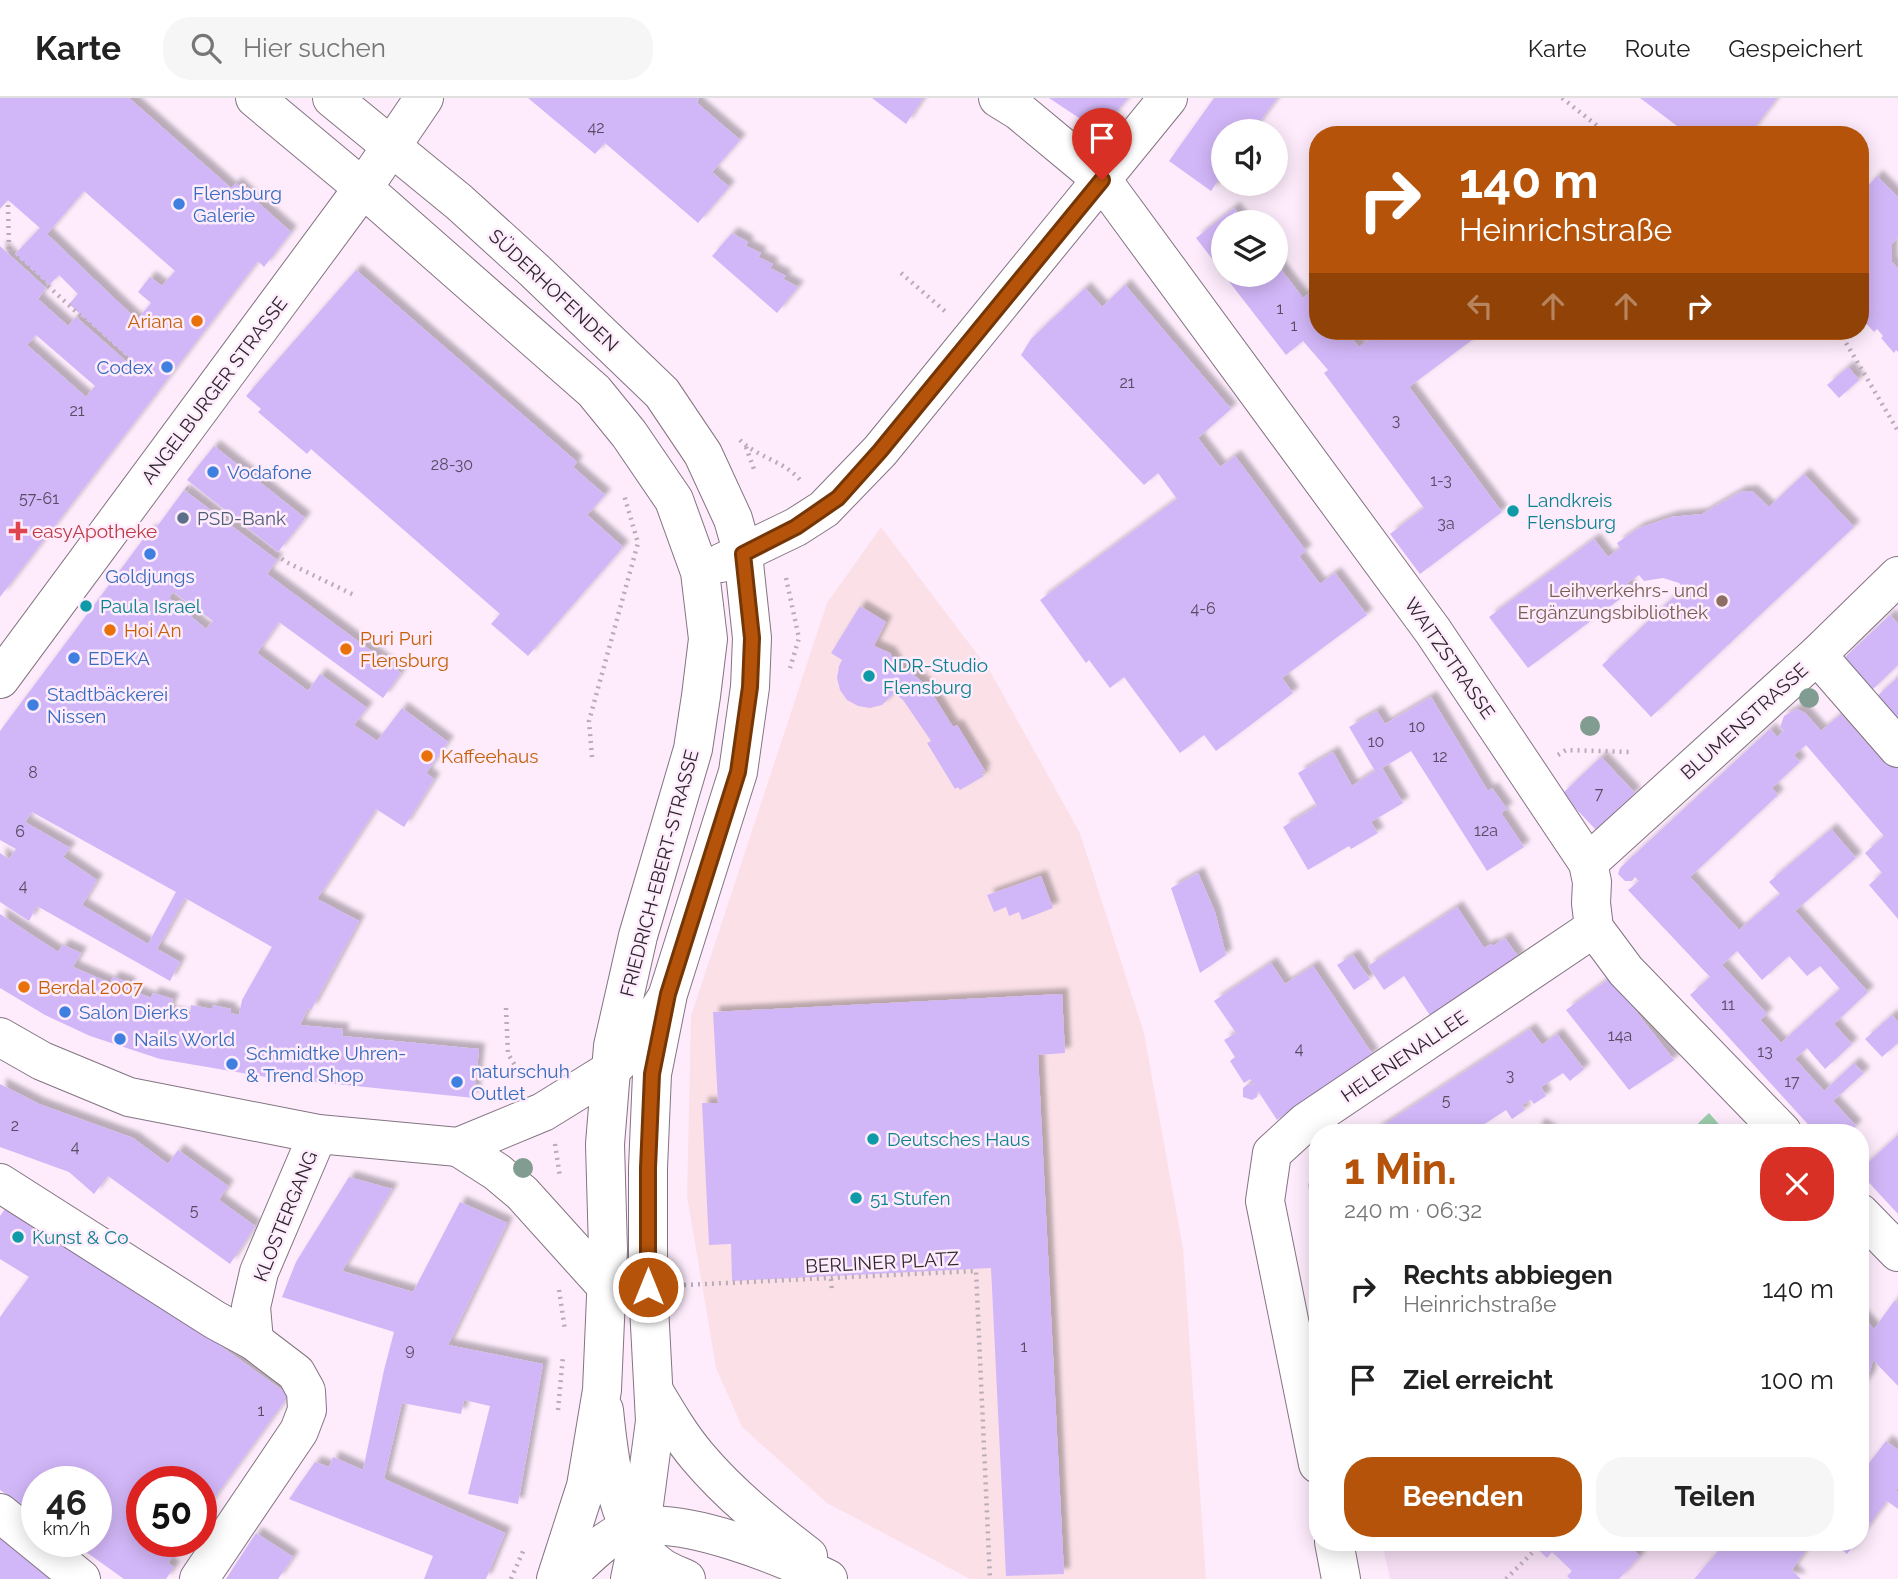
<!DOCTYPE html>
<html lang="de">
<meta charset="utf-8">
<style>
:root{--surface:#fff;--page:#f6f6f6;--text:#222;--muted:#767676;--line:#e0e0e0;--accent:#b45309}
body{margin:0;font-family:Raleway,sans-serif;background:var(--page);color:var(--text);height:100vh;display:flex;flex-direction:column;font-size:26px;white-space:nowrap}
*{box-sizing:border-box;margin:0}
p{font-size:23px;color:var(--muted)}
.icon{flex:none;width:38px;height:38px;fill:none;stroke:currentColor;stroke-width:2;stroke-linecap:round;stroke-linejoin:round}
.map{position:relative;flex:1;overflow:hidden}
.details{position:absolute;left:1309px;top:1026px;width:560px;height:427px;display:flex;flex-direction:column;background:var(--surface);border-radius:28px;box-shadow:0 4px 18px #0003}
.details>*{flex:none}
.hud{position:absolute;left:1309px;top:28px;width:560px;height:214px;border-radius:28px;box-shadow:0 4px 18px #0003;background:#b45309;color:#fff;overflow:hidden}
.fabs{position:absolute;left:1211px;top:21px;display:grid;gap:14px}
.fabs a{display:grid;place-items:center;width:77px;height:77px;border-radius:50%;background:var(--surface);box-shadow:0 4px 18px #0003;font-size:35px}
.speed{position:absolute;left:21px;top:1368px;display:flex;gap:14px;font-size:35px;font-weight:700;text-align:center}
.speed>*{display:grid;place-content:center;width:91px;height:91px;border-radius:50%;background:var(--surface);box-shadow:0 4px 18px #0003;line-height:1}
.speed small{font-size:18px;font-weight:400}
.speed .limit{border:10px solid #d22;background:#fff;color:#111}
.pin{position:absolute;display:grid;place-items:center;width:60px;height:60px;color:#fff;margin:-72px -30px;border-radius:50% 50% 50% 0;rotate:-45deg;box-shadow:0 0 7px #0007}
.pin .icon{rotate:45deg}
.me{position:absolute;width:77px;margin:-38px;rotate:0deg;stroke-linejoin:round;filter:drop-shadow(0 0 5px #0008)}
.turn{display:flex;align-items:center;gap:24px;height:147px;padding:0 35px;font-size:32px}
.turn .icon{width:91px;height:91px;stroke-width:2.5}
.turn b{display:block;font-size:49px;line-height:60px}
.lanes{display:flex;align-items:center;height:66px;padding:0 35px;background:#0003;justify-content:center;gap:35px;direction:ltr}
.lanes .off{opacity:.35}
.round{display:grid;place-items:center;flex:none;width:74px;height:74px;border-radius:28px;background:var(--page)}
.head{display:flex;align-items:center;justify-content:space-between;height:119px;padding:0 35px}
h1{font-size:42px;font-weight:700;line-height:52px;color:var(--accent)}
.cta{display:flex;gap:14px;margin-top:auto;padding:14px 35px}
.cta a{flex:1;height:80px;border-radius:28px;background:var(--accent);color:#fff;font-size:28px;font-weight:700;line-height:80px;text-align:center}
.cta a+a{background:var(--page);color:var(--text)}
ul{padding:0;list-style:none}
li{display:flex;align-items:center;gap:21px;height:91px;padding:0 35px}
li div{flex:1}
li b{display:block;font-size:26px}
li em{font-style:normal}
header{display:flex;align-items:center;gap:42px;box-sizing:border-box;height:98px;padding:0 35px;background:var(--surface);border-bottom:2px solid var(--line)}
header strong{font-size:33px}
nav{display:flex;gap:38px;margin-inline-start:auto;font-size:24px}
.search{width:490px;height:63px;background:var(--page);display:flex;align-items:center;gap:18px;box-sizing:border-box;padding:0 24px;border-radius:28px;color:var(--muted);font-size:26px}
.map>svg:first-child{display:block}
</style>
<header>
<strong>Karte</strong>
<div class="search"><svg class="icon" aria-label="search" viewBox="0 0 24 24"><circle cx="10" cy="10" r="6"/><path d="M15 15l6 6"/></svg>Hier suchen</div>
<nav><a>Karte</a><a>Route</a><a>Gespeichert</a></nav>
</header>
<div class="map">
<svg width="1898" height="1481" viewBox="0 0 1898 1481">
<defs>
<filter id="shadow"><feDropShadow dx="6" dy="-6" stdDeviation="2" flood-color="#0004"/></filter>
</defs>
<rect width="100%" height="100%" fill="#feecfc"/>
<polygon fill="#fbe1e7" points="881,429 990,573 1080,735 1144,935 1183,1150 1206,1481 970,1481 827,1405 742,1329 716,1270 687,1098 691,918 827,505"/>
<polygon fill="#f5def3" points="1382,1444 1726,1444 1694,1481 1390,1481"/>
<polygon fill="#9bcdab" points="1709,1015 1726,1034 1689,1034"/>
<g fill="#d2b7f8" fill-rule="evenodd" filter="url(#shadow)">
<path d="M0,0H129L231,90L236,85L291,134L264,169L258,163L0,499V148L46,190L38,201L68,228L76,219L136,272L139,269L69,206L78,196L59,177L49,187L15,156L40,130L8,102L0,111ZM84,93L175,173L162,188L150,179L138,194L151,205L137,222L47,136ZM36,237L95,288L86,299L27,247Z"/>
<polygon points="528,0 699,0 697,5 740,42 712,74 729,89 698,125 605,45 595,56"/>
<polygon points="872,0 923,0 906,26"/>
<polygon points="1049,0 1128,0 1106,26 1091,28"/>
<polygon points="1214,0 1277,0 1253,33 1223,33 1223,75 1211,93 1169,63"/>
<polygon points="1640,0 1777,0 1749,37 1689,37"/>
<polygon points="1877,78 1898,99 1898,139 1892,146 1892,164 1898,170 1898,254 1896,252 1894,255 1881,240 1883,238 1877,231 1874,234 1860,219 1863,216 1860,213 1860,97"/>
<polygon points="1234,110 1245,124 1223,124 1223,175 1196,140"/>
<polygon points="732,135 748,144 746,148 761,155 758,159 773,166 770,170 786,178 783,181 798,189 777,215 712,158"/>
<polygon points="1276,165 1303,200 1313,192 1318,198 1318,233 1346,233 1359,249 1373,238 1376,243 1389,233 1484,233 1409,289 1502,414 1420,476 1390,436 1424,410 1324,275 1328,272 1303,243 1286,257 1224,177 1276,177"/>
<polygon points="356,172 577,364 573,369 605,397 587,417 623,449 528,558 491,526 500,516 311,351 307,356 258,314 261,311 246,298"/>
<polygon points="1125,187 1231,311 1198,340 1220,369 1235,358 1306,453 1299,458 1320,486 1335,475 1367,517 1282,580 1293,595 1216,653 1204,637 1180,655 1124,579 1110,590 1089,562 1086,565 1040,502 1177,401 1158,375 1144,387 1021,257 1031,241 1085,190 1102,209"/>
<polygon points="1848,269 1859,282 1839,300 1827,287"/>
<polygon points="214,348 305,420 278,454 187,382"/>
<polygon points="1804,376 1854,429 1651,619 1602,567 1683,490 1679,485 1663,480 1644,483 1639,477 1627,485 1632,492 1528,570 1489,519 1594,441 1608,459 1620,450 1617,445 1639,430 1671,419 1702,416 1740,394 1752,393 1769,409"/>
<path d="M184,392L277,462L267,476L401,575L383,600L279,524L257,555L308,593L320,576L367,610L354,627L377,643L402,610L448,644L426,675L434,681L404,729L376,711L317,801L359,823L311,912L308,910L300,927L343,931L342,938L479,951L474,1000L266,979L160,961L90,938L45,917L0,890V816L58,854L63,847L81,855L73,869L110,885L113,879L130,885L128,891L151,900L153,895L173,901L168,914L190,918L191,907L212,911V907L231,911L230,915L239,917L242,902L272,849L185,800L157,851L180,864L170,883L37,808L29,823L0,804V755L9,761L16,751L0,742V633L150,432L153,434ZM173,494L213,523L206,531L169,500ZM32,714L176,794L148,846L82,807L97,782L63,759L70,750L25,724Z"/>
<polygon points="860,508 886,524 874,548 890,555 898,569 914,577 928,589 953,629 957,627 985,673 981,674 984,678 960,692 958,689 955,691 927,645 931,643 903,602 894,595 882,607 870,610 858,608 847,602 840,592 837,580 839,568 842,562 831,555"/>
<polygon points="1890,517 1898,526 1898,567 1870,594 1843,561"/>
<polygon points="1898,579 1898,626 1875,600"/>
<polygon points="1431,599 1488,693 1492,690 1507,711 1501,715 1524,749 1487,773 1411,653 1382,670 1403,705 1371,724 1378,735 1351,751 1349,748 1308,772 1283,729 1317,708 1298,675 1333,654 1352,688 1375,673 1349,629 1377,613 1385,626"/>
<path d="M1797,611L1805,615L1821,633L1841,616L1869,648L1874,644L1898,672V821L1869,787L1882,775L1865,755L1884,738L1806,647L1794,657L1800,664L1772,690L1778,697L1690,779L1739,832L1780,796L1769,784L1831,731L1856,760L1795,813L1868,894L1834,926L1852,946L1825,971L1807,950L1795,961L1824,993L1854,965L1864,975L1833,1003L1856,1028L1850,1034H1815L1690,897L1710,879L1628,792L1639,783L1635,779L1632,783H1625L1618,776L1620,770L1770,631L1777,639L1784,633L1780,629L1784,618ZM1737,853L1762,882L1789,858L1807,878L1820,868L1840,891L1781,945L1760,922L1767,916L1722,867Z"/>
<polygon points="1601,659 1635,695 1596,732 1562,696"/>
<polygon points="1198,775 1215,814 1226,857 1200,875 1171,790"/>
<polygon points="1041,778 1053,810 1022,822 1019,814 1009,818 1006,809 994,814 987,797"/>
<polygon points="1457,809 1484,850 1491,846 1493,848 1505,840 1519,860 1431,919 1404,878 1384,892 1368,868"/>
<polygon points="1353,857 1370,881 1354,892 1337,867"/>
<polygon points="1271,865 1285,886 1313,868 1373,957 1277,1022 1258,993 1257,999 1252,1002 1243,999 1243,990 1248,986 1254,987 1250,981 1244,985 1230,963 1235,959 1224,942 1236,935 1214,903"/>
<polygon points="1610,880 1674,962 1629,992 1566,912"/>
<polygon points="1062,896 1065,955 1038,957 1064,1476 1006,1478 991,1170 732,1183 731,1146 709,1147 702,1005 718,1005 713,914"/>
<polygon points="1892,917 1898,924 1898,945 1882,959 1865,941"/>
<polygon points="1530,931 1542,947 1557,936 1584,971 1570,983 1563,975 1541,989 1546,998 1534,1006 1531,1002 1522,1007 1525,1012 1512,1021 1506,1012 1472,1034 1373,1034"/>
<polygon points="0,986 39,1006 133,1040 168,1066 178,1052 228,1088 219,1102 255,1128 230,1166 108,1078 94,1096 69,1074 0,1049"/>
<polygon points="1539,1026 1553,1034 1535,1034"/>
<polygon points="1898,1037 1898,1116 1860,1075 1860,1072"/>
<polygon points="1318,1072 1318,1131 1317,1131 1308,1087 1312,1076"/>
<polygon points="349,1079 392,1091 342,1173 413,1194 460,1104 507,1125 448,1247 543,1266 518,1406 468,1396 490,1308 464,1302 461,1316 402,1305 384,1381 505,1435 486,1481 424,1481 433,1458 289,1401 315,1364 329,1369 333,1359 363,1372 384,1272 394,1234 282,1199 296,1164"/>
<polygon points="10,1104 61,1134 289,1297 201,1418 201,1384 142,1384 142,1444 183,1444 168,1465 174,1469 166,1481 124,1481 72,1444 96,1444 96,1384 37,1384 37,1418 0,1392 0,1219 29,1179 0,1161 0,1118"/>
<polygon points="1895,1202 1898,1206 1898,1288 1873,1262 1869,1279 1860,1291 1860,1216 1874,1231"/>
<polygon points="1886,1343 1898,1352 1898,1389 1896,1392 1898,1394 1898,1411 1887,1403 1860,1439 1860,1377"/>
<polygon points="256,1435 293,1459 278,1481 226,1481"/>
<polygon points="0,1436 57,1481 0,1481"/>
<polygon points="1530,1444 1625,1444 1640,1458 1619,1481 1570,1481 1567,1478 1572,1473 1552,1454 1547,1460"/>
<polygon points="1726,1444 1811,1444 1792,1472 1801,1481 1694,1481"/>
<polygon points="1831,1444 1857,1444 1847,1456"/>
</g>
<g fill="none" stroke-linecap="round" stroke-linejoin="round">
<defs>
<g id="minor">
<polyline points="998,0 1019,13 1102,82 1433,533 1588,765 1592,784 1591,805 1594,830 1626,873 1782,1034"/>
<polyline points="1817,557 1898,650"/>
<polyline points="0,581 363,90 424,0"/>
<polyline points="1588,765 1817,557 1898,478"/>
<polyline points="0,939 42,963 129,999 318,1036 458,1049 543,1014 611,972 637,946 667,899"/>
<polyline points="458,1049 497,1074 522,1095 606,1188"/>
<polyline points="0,1085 215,1222 254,1243 296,1275 306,1293 307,1312 299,1333 199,1481"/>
<polyline points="1860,1115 1898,1154"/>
<polyline points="254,1243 251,1209 259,1174 318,1036"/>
<path d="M655,1295C668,1317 681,1339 698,1359C730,1397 769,1428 808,1458"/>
<path d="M604,1312C609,1361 616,1438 661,1469C668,1474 677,1477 686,1481"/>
<polyline points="1318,1366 1265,1103 1272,1055 1306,1024 1594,830"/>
<polyline points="0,1415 81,1481"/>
<polyline points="1334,1444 1341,1481"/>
<path d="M564,1481C584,1463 606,1437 633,1430C682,1417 783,1459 828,1481"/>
</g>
<g id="major">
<polyline points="255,0 363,90 594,293 629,336 674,402 700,474 708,541 701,598 693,651 638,838 613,948 605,1046 608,1152 602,1292 586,1388 556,1481"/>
<polyline points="332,0 459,104 535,173 662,295 703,356 733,421 743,456 752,540 750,589 738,674 668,896 652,976 648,1070 648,1189 655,1323 641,1429 630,1481"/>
<polyline points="721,465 796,429 824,411 880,353 1168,0"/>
</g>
</defs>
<use href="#minor" stroke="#837482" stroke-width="40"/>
<use href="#major" stroke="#837482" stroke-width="40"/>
<g stroke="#b9abb8" stroke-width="4.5" stroke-dasharray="2 5" stroke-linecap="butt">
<polyline points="1562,0 1609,37"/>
<polyline points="8,107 9,152 137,270"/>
<polyline points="901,175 947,215"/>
<polyline points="1839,233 1898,333"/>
<path d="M740,342C758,360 785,363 801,383"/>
<polyline points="746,349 755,374"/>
<polyline points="186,390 286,464 354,497"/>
<polyline points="786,480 799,540 790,570"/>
<polyline points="1558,657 1566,652 1629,654"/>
<polyline points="592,659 589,623 638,445 624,397"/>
<polyline points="506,910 508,956 524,982"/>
<polyline points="555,1046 560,1079"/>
<polyline points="831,1181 832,1193"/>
<polyline points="684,1187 976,1173 990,1481"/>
<polyline points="559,1192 565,1232"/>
<polyline points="558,1312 563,1258"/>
<polyline points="511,1481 524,1451"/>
<polyline points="1506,1481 1532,1455"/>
</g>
<use href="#minor" stroke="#fff" stroke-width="38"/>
<use href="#major" stroke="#fff" stroke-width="38"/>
</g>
<g fill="#819c90">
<circle cx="1809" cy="600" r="10"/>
<circle cx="1590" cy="628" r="10"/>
<circle cx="523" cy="1070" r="10"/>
</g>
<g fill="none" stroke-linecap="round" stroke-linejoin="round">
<defs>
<polyline id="route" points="648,1189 648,1070 652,976 668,896 738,674 750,589 752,540 743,456 796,429 838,400 880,353 1102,82"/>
</defs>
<use href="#route" stroke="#753606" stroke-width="18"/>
<use href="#route" stroke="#b45309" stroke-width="12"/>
</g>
<g fill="#3f7fe0" stroke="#feecfc" stroke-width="2.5">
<circle cx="179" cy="106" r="7"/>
<circle cx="167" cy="269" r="7"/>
<circle cx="213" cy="374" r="7"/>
<circle cx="150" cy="456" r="7"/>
<circle cx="74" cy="560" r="7"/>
<circle cx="33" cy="607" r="7"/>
<circle cx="65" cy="914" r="7"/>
<circle cx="120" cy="941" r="7"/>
<circle cx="232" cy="966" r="7"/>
<circle cx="457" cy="984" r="7"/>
</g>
<g fill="#e8710a" stroke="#feecfc" stroke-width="2.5">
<circle cx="197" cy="223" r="7"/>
<circle cx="110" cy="532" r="7"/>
<circle cx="346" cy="551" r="7"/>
<circle cx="427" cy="658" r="7"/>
<circle cx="24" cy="889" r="7"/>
</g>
<g fill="#0f9aa8" stroke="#feecfc" stroke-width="2.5">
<circle cx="1513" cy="413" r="7"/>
<circle cx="86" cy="508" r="7"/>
<circle cx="869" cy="578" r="7"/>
<circle cx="873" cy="1041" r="7"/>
<circle cx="856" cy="1100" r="7"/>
<circle cx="18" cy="1139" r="7"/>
</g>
<circle fill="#5c6f8a" stroke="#feecfc" stroke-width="2.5" cx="183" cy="420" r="7"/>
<path fill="#e0444e" stroke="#feecfc" stroke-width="2.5" d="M14.5 422.5h7v7h7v7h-7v7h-7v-7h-7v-7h7z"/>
<circle fill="#8d6e63" stroke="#feecfc" stroke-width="2.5" cx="1722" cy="503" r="7"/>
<g text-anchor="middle" stroke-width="5" stroke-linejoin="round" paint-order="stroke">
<g font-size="16" fill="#564b60">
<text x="596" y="35">42</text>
<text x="1280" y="216">1</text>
<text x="1294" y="233">1</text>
<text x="1127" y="290">21</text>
<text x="77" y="318">21</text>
<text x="1396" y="328">3</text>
<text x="452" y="372">28-30</text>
<text x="1441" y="388">1-3</text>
<text x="39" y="406">57-61</text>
<text x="1446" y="431">3a</text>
<text x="1203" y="516">4-6</text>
<text x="1417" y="634">10</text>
<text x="1376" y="649">10</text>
<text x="1440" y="664">12</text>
<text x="33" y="680">8</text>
<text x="1599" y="701">7</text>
<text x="1486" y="738">12a</text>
<text x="20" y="739">6</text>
<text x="23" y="793">4</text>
<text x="1728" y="912">11</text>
<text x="1620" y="943">14a</text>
<text x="1299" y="956">4</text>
<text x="1765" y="959">13</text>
<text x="1510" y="983">3</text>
<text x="1792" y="989">17</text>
<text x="1446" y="1008">5</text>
<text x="15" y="1033">2</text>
<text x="75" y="1054">4</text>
<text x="194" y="1118">5</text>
<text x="1024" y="1254">1</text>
<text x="410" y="1257">9</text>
<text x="261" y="1318">1</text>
</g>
<g font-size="19" fill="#366cbe" stroke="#feecfc" text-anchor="start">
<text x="193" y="102">Flensburg<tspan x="193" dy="22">Galerie</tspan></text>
<text x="153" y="276" text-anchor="end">Codex</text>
<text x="227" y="381">Vodafone</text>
<text x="150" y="485" text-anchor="middle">Goldjungs</text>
<text x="88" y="567">EDEKA</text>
<text x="47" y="603">Stadtbäckerei<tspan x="47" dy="22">Nissen</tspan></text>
<text x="79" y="921">Salon Dierks</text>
<text x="134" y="948">Nails World</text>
<text x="246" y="962">Schmidtke Uhren-<tspan x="246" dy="22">&amp; Trend Shop</tspan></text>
<text x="471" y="980">naturschuh<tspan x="471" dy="22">Outlet</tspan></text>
</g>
<g font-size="19" fill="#2d272d" stroke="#feecfc">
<text transform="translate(554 192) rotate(43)" y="7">SÜDERHOFENDEN</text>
<text transform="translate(214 292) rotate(-53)" y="7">ANGELBURGER STRASSE</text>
<text transform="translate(1450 560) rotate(55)" y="7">WAITZSTRASSE</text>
<text transform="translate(1744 623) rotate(-42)" y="7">BLUMENSTRASSE</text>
<text transform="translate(659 775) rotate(-75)" y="7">FRIEDRICH-EBERT-STRASSE</text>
<text transform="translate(1404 958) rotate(-34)" y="7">HELENENALLEE</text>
<text transform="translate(285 1118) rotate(-68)" y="7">KLOSTERGANG</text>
<text transform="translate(882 1164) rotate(-3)" y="7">BERLINER PLATZ</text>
</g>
<g font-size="19" fill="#c56008" stroke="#feecfc" text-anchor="start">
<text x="183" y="230" text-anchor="end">Ariana</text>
<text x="124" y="539">Hoi An</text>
<text x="360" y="547">Puri Puri<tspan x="360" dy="22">Flensburg</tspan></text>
<text x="441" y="665">Kaffeehaus</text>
<text x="38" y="896">Berdal 2007</text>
</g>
<g font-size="19" fill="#0d838f" stroke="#feecfc" text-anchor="start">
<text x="1527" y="409">Landkreis<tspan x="1527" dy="22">Flensburg</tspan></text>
<text x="100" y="515">Paula Israel</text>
<text x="883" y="574">NDR-Studio<tspan x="883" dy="22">Flensburg</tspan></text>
<text x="887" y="1048">Deutsches Haus</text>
<text x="870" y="1107">51 Stufen</text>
<text x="32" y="1146">Kunst &amp; Co</text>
</g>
<g font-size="19" fill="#4e5e75" stroke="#feecfc" text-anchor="start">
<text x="197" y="427">PSD-Bank</text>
</g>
<g font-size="19" fill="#be3a42" stroke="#feecfc" text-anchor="start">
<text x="32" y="440">easyApotheke</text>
</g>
<g font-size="19" fill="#785e54" stroke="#feecfc" text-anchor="end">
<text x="1708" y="499">Leihverkehrs- und<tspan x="1708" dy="22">Ergänzungsbibliothek</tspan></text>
</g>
</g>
</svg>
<div class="fabs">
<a><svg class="icon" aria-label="sound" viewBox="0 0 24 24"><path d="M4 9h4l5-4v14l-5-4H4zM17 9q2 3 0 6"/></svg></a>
<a><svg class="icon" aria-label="layers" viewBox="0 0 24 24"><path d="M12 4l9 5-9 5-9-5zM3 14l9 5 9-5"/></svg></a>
</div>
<div class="speed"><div>46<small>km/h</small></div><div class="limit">50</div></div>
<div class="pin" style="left:1102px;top:82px;background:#d93025"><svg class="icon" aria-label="arrive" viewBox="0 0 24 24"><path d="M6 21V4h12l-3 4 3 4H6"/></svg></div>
<svg class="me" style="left:648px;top:1189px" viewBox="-20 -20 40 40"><circle r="17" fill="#b45309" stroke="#fff" stroke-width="3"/><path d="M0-11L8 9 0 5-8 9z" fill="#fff"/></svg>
<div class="hud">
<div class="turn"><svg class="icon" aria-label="right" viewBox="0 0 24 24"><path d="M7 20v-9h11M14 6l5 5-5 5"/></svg><div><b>140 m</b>Heinrichstraße</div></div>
<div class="lanes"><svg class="icon off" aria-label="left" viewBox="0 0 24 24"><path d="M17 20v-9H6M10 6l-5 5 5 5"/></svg><svg class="icon off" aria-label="ahead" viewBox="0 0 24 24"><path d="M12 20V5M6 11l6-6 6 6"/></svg><svg class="icon off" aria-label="ahead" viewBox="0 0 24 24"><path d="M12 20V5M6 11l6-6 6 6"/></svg><svg class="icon" aria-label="right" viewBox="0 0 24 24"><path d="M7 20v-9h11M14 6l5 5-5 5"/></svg></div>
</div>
<section class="details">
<div class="head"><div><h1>1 Min.</h1><p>240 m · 06:32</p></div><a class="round" style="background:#d93025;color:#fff"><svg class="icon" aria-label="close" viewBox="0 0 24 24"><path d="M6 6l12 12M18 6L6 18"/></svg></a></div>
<ul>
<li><svg class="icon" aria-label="right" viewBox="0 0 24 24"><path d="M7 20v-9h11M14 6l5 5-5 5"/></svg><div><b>Rechts abbiegen</b><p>Heinrichstraße</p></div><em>140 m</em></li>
<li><svg class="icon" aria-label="arrive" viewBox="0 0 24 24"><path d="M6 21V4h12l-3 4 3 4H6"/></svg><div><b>Ziel erreicht</b></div><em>100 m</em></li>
</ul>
<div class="cta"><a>Beenden</a><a>Teilen</a></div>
</section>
</div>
